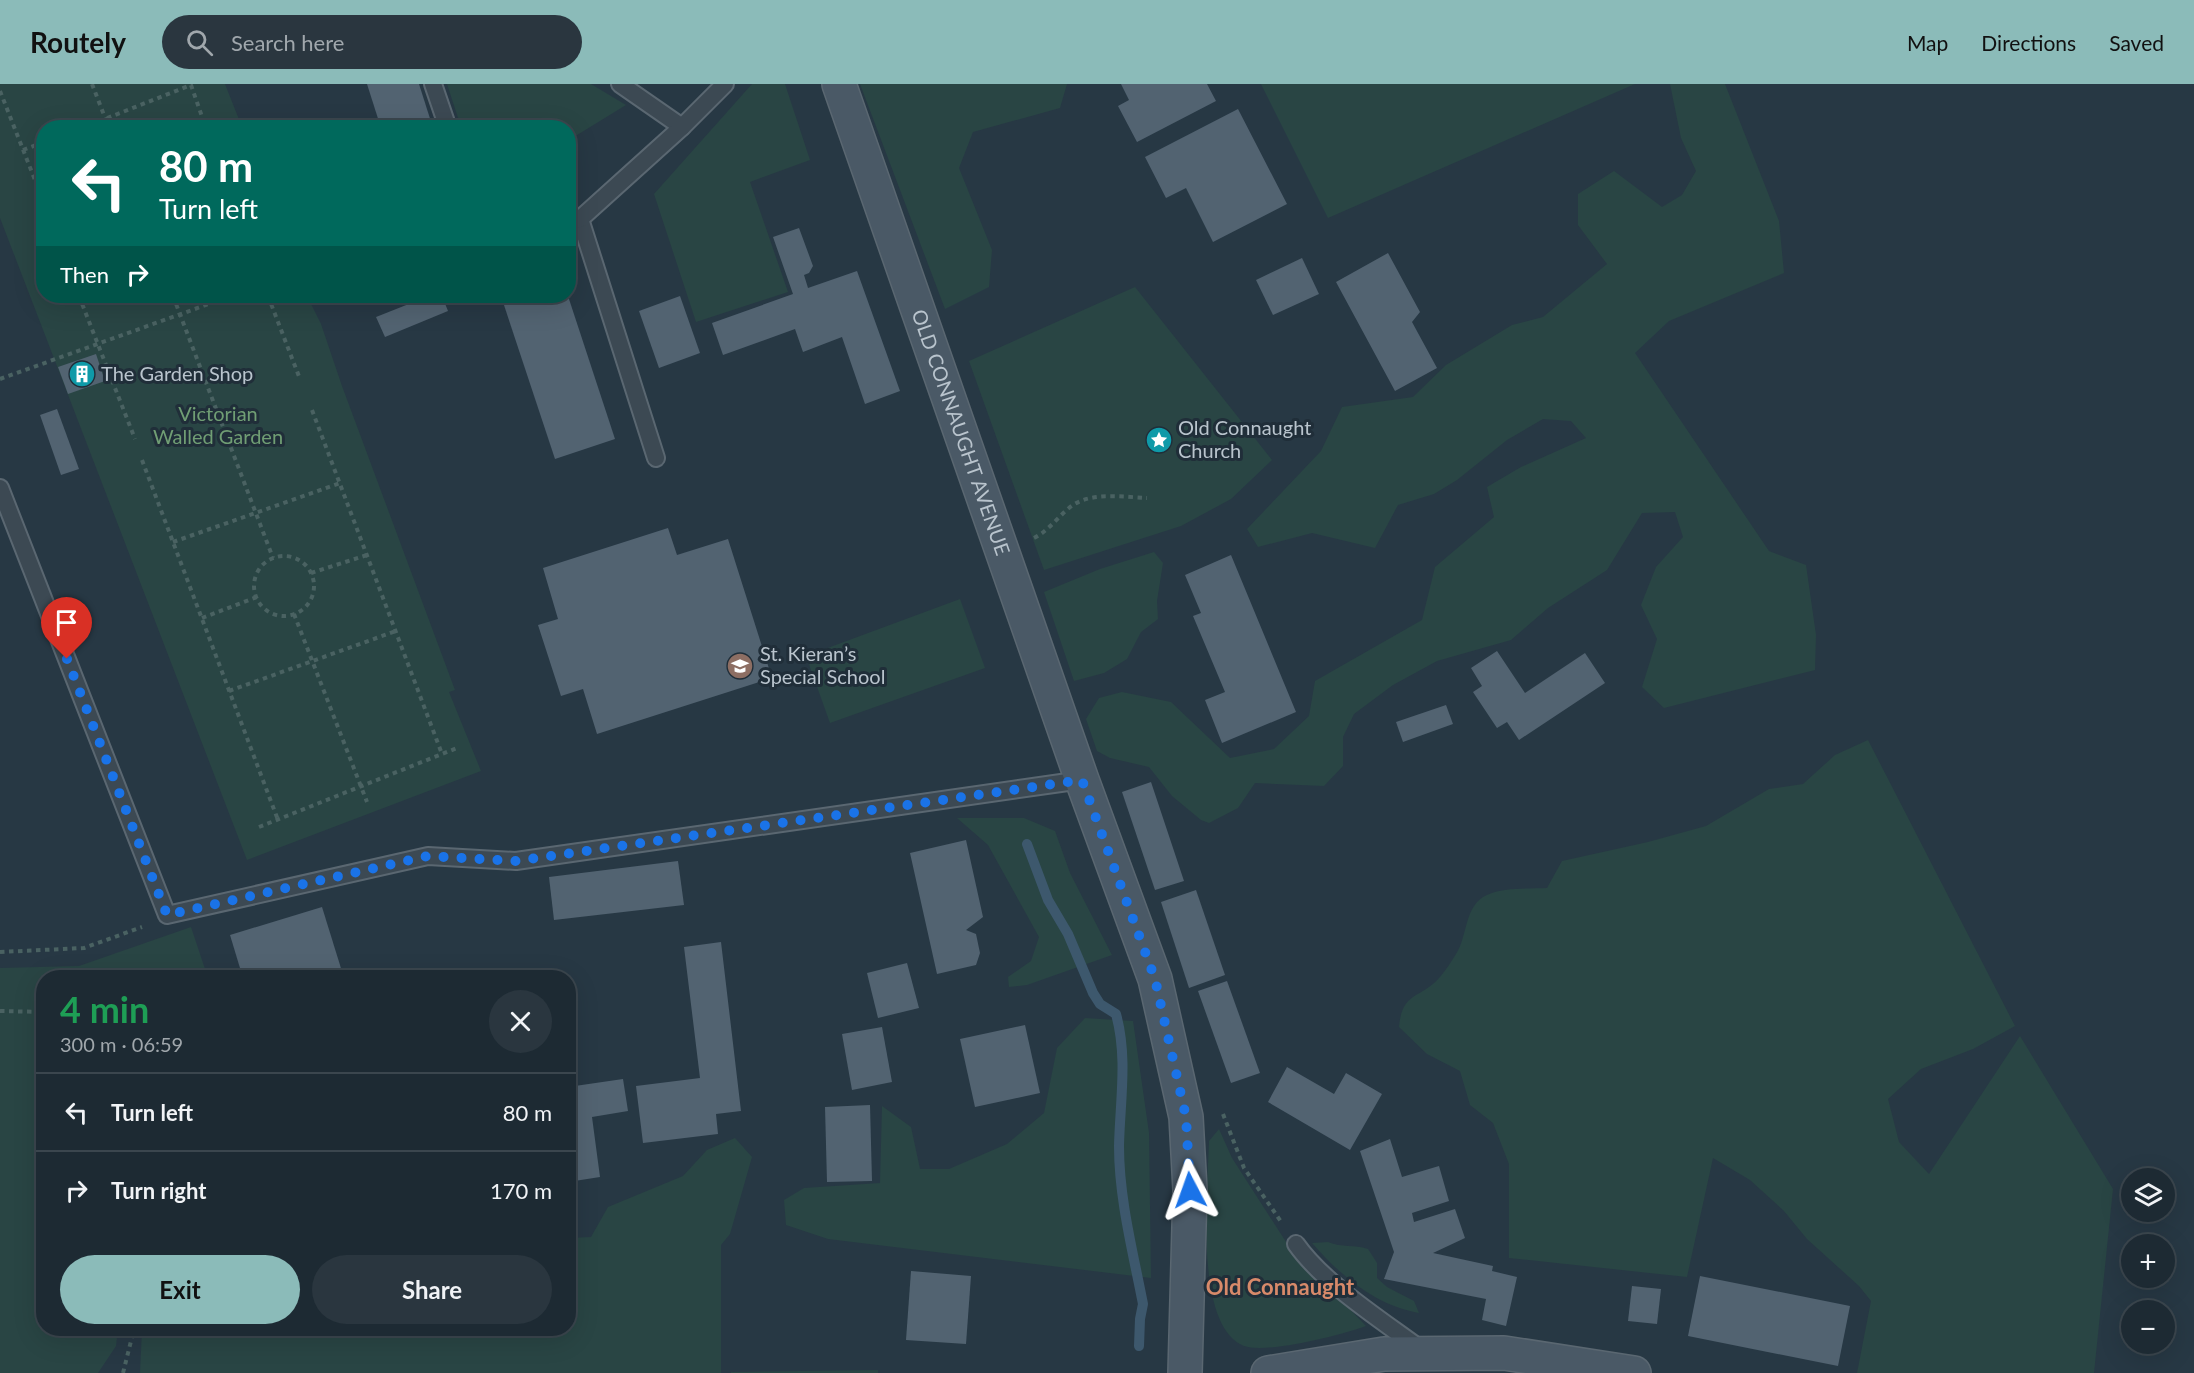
<!DOCTYPE html>
<meta charset="utf-8">
<style>
:root{--surface:#1d2a33;--page:#2a363f;--text:#f1f3f6;--muted:#a0a7ac;--line:#3b464e;--accent:#8bbbb9}
body{margin:0;font-family:Lato,sans-serif;background:var(--page);color:var(--text);height:100vh;display:flex;flex-direction:column;font-size:22px;white-space:nowrap}
*{box-sizing:border-box;margin:0}
p{font-size:20px;color:var(--muted)}
.icon{flex:none;width:33px;height:33px;fill:none;stroke:currentColor;stroke-width:2;stroke-linecap:round;stroke-linejoin:round}
.map{position:relative;flex:1;overflow:hidden}
.sheet{position:absolute;left:36px;top:886px;width:540px;height:366px;display:flex;flex-direction:column;background:var(--surface);border-radius:24px;box-shadow:0 6px 24px #0002,0 0 0 2px var(--line)}
.sheet>*{flex:none}
.top-card{position:absolute;left:36px;top:36px;width:540px;height:183px;border-radius:24px;box-shadow:0 6px 24px #0002,0 0 0 2px var(--line);background:#00695c;color:#fff;overflow:hidden}
.buttons{position:absolute;left:2121px;top:1084px;display:grid;gap:12px}
.buttons a{display:grid;place-items:center;width:54px;height:54px;border-radius:50%;background:var(--surface);box-shadow:0 6px 24px #0002,0 0 0 2px var(--line);font-size:30px}
.pin{position:absolute;display:grid;place-items:center;width:51px;height:51px;color:#fff;margin:-62px -26px;border-radius:50% 50% 50% 0;rotate:-45deg;box-shadow:0 0 6px #0007}
.pin .icon{rotate:45deg}
.me{position:absolute;width:66px;margin:-33px;rotate:356deg;stroke-linejoin:round;filter:drop-shadow(0 0 4px #0008)}
.turn{display:flex;align-items:center;gap:21px;height:126px;padding:0 24px;font-size:27px}
.turn .icon{width:78px;height:78px;stroke-width:2.5}
.turn b{display:block;font-size:42px;line-height:51px}
.then{display:flex;align-items:center;height:57px;padding:0 24px;background:#0003;gap:12px;font-size:22px}
.round{display:grid;place-items:center;flex:none;width:63px;height:63px;border-radius:32px;background:var(--page)}
.head{display:flex;align-items:center;justify-content:space-between;height:102px;padding:0 24px}
h1{font-size:36px;font-weight:700;line-height:45px;color:#1e9e55}
.action{display:flex;gap:12px;margin-top:auto;padding:12px 24px}
.action a{flex:1;height:69px;border-radius:36px;background:var(--accent);color:#111;font-size:24px;font-weight:700;line-height:69px;text-align:center}
.action a+a{background:var(--page);color:var(--text)}
ul{padding:0;list-style:none}
li{display:flex;align-items:center;gap:18px;height:78px;padding:0 24px;border-top:2px solid var(--line)}
li div{flex:1}
li b{display:block;font-size:22px}
li em{font-style:normal}
header{display:flex;align-items:center;gap:36px;box-sizing:border-box;height:84px;padding:0 30px;background:var(--accent);color:#111}
header strong{font-size:28px}
nav{display:flex;gap:33px;margin-inline-start:auto;font-size:21px}
.search{width:420px;height:54px;background:var(--page);display:flex;align-items:center;gap:15px;box-sizing:border-box;padding:0 21px;border-radius:33px;color:var(--muted);font-size:22px}
.map>svg:first-child{display:block}
</style>
<header>
<strong>Routely</strong>
<div class="search"><svg class="icon" aria-label="search" viewBox="0 0 24 24"><circle cx="10" cy="10" r="6"/><path d="M15 15l6 6"/></svg>Search here</div>
<nav><a>Map</a><a>Directions</a><a>Saved</a></nav>
</header>
<div class="map">
<svg width="2194" height="1289" viewBox="0 0 2194 1289">
<rect width="100%" height="100%" fill="#273844"/>
<g fill="#294544">
<polygon points="0,0 225,0 242,43 44,44 44,212 307,212 321,240 342,302 455,606 449,608 481,687 247,776 0,134"/>
<polygon points="447,0 591,0 626,21 569,56 568,44 461,43"/>
<polygon points="752,0 785,0 810,76 750,98 788,208 696,238 654,110"/>
<polygon points="860,0 1067,0 1060,24 973,48 959,84 992,166 989,203 945,225"/>
<polygon points="1261,0 1635,0 1328,134"/>
<polygon points="1670,0 1725,0 1779,137 1784,189 1669,237 1635,269 1769,467 1806,481 1816,551 1815,586 1664,624 1642,603 1657,555 1641,521 1656,483 1683,453 1675,428 1642,429 1607,486 1548,524 1511,556 1437,577 1393,601 1354,630 1343,653 1343,682 1324,702 1255,699 1238,724 1209,739 1201,736 1172,712 1149,683 1110,674 1097,667 1086,635 1099,614 1122,608 1171,618 1230,674 1274,665 1309,632 1315,597 1422,536 1435,483 1494,433 1487,403 1521,383 1586,354 1571,337 1543,335 1507,356 1457,396 1434,410 1398,421 1375,464 1312,449 1258,463 1247,445 1321,367 1342,323 1413,313 1446,281 1512,241 1543,233 1607,180 1578,141 1578,110 1614,87 1662,123 1682,111 1696,87 1681,54"/>
<polygon points="1135,203 1272,376 1231,415 1181,442 1044,486 969,277"/>
<polygon points="1154,468 1163,479 1157,517 1158,535 1141,548 1127,575 1104,589 1074,597 1044,508 1100,485"/>
<polygon points="960,515 985,584 830,639 806,572"/>
<path d="M1868,656L2015,942L1973,965L1921,985L1888,1015L1899,1058L1929,1090L2020,952L2113,1105L2094,1289H1857L1871,1217L1859,1202L1807,1155L1784,1127L1750,1096L1713,1074L1687,1193L1509,1174V1080L1493,1039L1470,1021L1460,987L1427,970L1399,943C1402,907 1421,915 1440,893C1446,886 1451,878 1456,870C1468,852 1464,821 1487,811C1504,803 1528,805 1547,804L1562,777L1648,758L1706,742L1769,705L1803,700L1835,671Z"/>
<polygon points="957,734 1024,734 1055,747 1070,789 1112,871 1027,901 1009,903 1008,893 1031,877 1039,853 988,761"/>
<polygon points="191,843 208,894 44,894 44,1245 118,1245 116,1262 98,1289 0,1289 0,884 79,882"/>
<polygon points="1085,934 1133,937 1149,1049 1151,1194 828,1155 786,1141 784,1116 804,1104 880,1099 882,1022 911,1043 920,1085 949,1085 1007,1060 1044,1029 1057,964"/>
<path d="M1219,1045L1232,1074L1288,1161L1366,1242C1342,1251 1267,1270 1244,1262C1193,1242 1208,1102 1209,1057Z"/>
<polygon points="735,1054 752,1073 730,1150 721,1161 721,1289 140,1289 142,1245 568,1245 569,1154 591,1153 608,1123 683,1092 707,1066"/>
<path d="M1328,1158C1342,1164 1354,1160 1368,1165L1377,1179V1194L1387,1203L1414,1217L1419,1229C1375,1221 1341,1192 1312,1159Z"/>
<polygon points="878,1286 878,1289 731,1289 731,1288"/>
</g>
<g fill="none" stroke-linecap="round" stroke-linejoin="round">
<path stroke="#3d586d" stroke-width="10" d="M1027,760L1048,816L1068,850L1093,909L1100,920L1116,930C1128,974 1120,1017 1119,1062C1119,1115 1133,1168 1143,1220L1140,1235L1139,1262"/>
</g>
<g fill="#526371">
<polygon points="367,0 419,0 433,44 381,44"/>
<polygon points="1121,0 1207,0 1216,17 1137,58 1118,22 1129,16"/>
<polygon points="1238,25 1287,120 1213,158 1186,104 1166,114 1145,73"/>
<polygon points="799,144 813,182 809,189 804,191 808,204 857,187 900,307 865,320 842,253 803,268 795,245 723,271 712,239 793,210 773,153"/>
<polygon points="1388,169 1420,228 1412,238 1437,284 1395,307 1336,198"/>
<polygon points="1302,174 1319,210 1273,231 1256,196"/>
<polygon points="429,212 442,212 448,227 385,253 376,233"/>
<polygon points="501,212 568,212 615,355 555,375"/>
<polygon points="680,212 700,269 659,284 639,227"/>
<polygon points="96,270 105,297 68,310 58,283"/>
<polygon points="57,325 79,385 61,391 40,331"/>
<polygon points="668,444 677,471 728,455 772,594 597,650 583,605 561,612 538,541 558,535 543,484"/>
<polygon points="1231,471 1296,628 1222,659 1205,616 1225,608 1193,532 1201,529 1185,491"/>
<polygon points="1497,567 1525,609 1585,569 1605,599 1519,656 1507,638 1497,644 1473,608 1482,602 1471,584"/>
<polygon points="1446,621 1453,640 1403,658 1396,638"/>
<polygon points="1151,698 1184,797 1155,806 1122,708"/>
<polygon points="966,756 983,833 966,846 976,850 980,869 976,881 937,890 910,769"/>
<polygon points="678,777 684,821 554,836 549,793"/>
<polygon points="1196,806 1225,891 1189,904 1161,818"/>
<polygon points="322,823 344,894 243,894 230,851"/>
<polygon points="721,858 741,1027 716,1030 718,1050 643,1059 636,1002 700,994 684,863"/>
<polygon points="907,879 919,924 878,934 867,889"/>
<polygon points="1227,897 1260,989 1231,999 1198,907"/>
<polygon points="1025,941 1040,1009 975,1023 960,955"/>
<polygon points="882,943 892,998 852,1006 842,950"/>
<polygon points="1287,983 1334,1010 1346,989 1382,1010 1350,1066 1268,1018"/>
<polygon points="623,995 628,1027 592,1033 600,1093 568,1098 568,1003"/>
<polygon points="870,1021 872,1097 827,1098 825,1023"/>
<polygon points="1390,1055 1402,1093 1439,1082 1449,1117 1412,1129 1414,1138 1455,1125 1465,1154 1433,1169 1493,1182 1492,1187 1517,1193 1506,1242 1482,1236 1486,1215 1384,1195 1394,1168 1360,1067"/>
<polygon points="911,1187 971,1192 966,1260 906,1256"/>
<polygon points="1700,1192 1850,1222 1838,1282 1688,1252"/>
<polygon points="1632,1202 1661,1205 1657,1240 1628,1237"/>
</g>
<g fill="none" stroke-linecap="round" stroke-linejoin="round">
<defs>
<g id="lane">
<polyline points="433,0 448,44"/>
<polyline points="620,0 682,43"/>
<polyline points="580,135 656,374"/>
<polyline points="568,138 580,135 682,43 725,0"/>
<polyline points="0,404 167,831 428,772 516,777 1082,696"/>
<path d="M1296,1160C1324,1200 1383,1237 1423,1267"/>
</g>
<g id="secondary">
<path id="s1" d="M839,0L1082,696L1155,895L1186,1033L1190,1106L1185,1289"/>
<polyline points="1268,1289 1384,1270 1504,1269 1634,1289"/>
</g>
</defs>
<use href="#lane" stroke="#5a6771" stroke-width="20"/>
<use href="#secondary" stroke="#5a6771" stroke-width="36"/>
<g stroke="#4a6262" stroke-width="4" stroke-dasharray="4.5 4.5" stroke-linecap="butt">
<polyline points="92,0 109,44"/>
<polyline points="0,7 44,119"/>
<polyline points="82,44 191,1 206,44"/>
<polyline points="23,66 44,58"/>
<polyline points="79,212 135,355"/>
<polyline points="173,212 273,474"/>
<polyline points="268,212 300,295"/>
<polyline points="0,295 231,212"/>
<polyline points="312,326 442,670"/>
<polyline points="142,376 278,736"/>
<path d="M1034,454C1048,447 1057,434 1069,424C1089,407 1123,413 1147,414"/>
<polyline points="173,458 340,399"/>
<circle cx="284" cy="502" r="30"/>
<polyline points="311,489 367,471"/>
<polyline points="294,530 367,718"/>
<polyline points="202,534 257,513"/>
<polyline points="229,607 396,547"/>
<polyline points="259,743 457,664"/>
<polyline points="0,868 84,864 142,843"/>
<polyline points="0,927 44,928"/>
<polyline points="1223,1030 1244,1084 1282,1139"/>
<polyline points="123,1289 134,1245"/>
</g>
<use href="#lane" stroke="#3c4953" stroke-width="16"/>
<use href="#secondary" stroke="#4a5966" stroke-width="33"/>
</g>
<g fill="none" stroke-linecap="round" stroke-linejoin="round">
<polyline stroke="#1a73e8" stroke-width="10" stroke-dasharray="0 18" points="67,575 167,831 428,772 516,777 1082,696 1155,895 1186,1033 1190,1106"/>
</g>
<defs>
<symbol id="building-disc" viewBox="-11 -11 22 22"><circle r="9.5" fill="#0f9aa8" stroke="#202e39"/><path d="M-4-6H4V6H1V3H-1V6H-4ZM-2.5-4.3h1.7v1.8h-1.7ZM.8-4.3h1.7v1.8H.8ZM-2.5-1h1.7V.8h-1.7ZM.8-1h1.7V.8H.8Z" fill="#fff"/></symbol>
<symbol id="sight-disc" viewBox="-11 -11 22 22"><circle r="9.5" fill="#0f9aa8" stroke="#202e39"/><path d="M0-6L1.8-2.2L6-1.7L2.9 1.2L3.7 5.4L0 3.3L-3.7 5.4L-2.9 1.2L-6-1.7L-1.8-2.2Z" fill="#fff"/></symbol>
<symbol id="school-disc" viewBox="-11 -11 22 22"><circle r="9.5" fill="#8d6e63" stroke="#202e39"/><path d="M0-5L7-2L0 1L-7-2ZM-4 1L0 2.5L4 1V4Q0 6-4 4Z" fill="#fff"/></symbol>
</defs>
<g fill-rule="evenodd">
<use href="#building-disc" x="67" y="275" width="30" height="30"/>
<use href="#sight-disc" x="1144" y="341" width="30" height="30"/>
<use href="#school-disc" x="725" y="567" width="30" height="30"/>
</g>
<g text-anchor="middle" stroke-width="6" stroke-linejoin="round" paint-order="stroke">
<g font-size="20" fill="#b9c4cd" stroke="#202e39" text-anchor="start">
<text x="101" y="297">The Garden Shop</text>
<text x="1178" y="351">Old Connaught<tspan x="1178" dy="23">Church</tspan></text>
<text x="760" y="577">St. Kieran’s<tspan x="760" dy="23">Special School</tspan></text>
</g>
<g font-size="20" fill="#709e74" stroke="#202e39">
<text x="218" y="337">Victorian<tspan x="218" dy="23">Walled Garden</tspan></text>
</g>
<g font-size="20" fill="#b9c4cd" stroke="#202e39">
<text dy="7" stroke="none"><textPath href="#s1" startOffset="369">OLD CONNAUGHT AVENUE</textPath></text>
</g>
<g font-size="22" font-weight="bold" fill="#d88a6a" stroke="#202e39">
<text x="1280" y="1211">Old Connaught</text>
</g>
</g>
</svg>
<div class="buttons">
<a><svg class="icon" aria-label="layers" viewBox="0 0 24 24"><path d="M12 4l9 5-9 5-9-5zM3 14l9 5 9-5"/></svg></a>
<a>+</a>
<a>−</a>
</div>
<div class="pin" style="left:67px;top:575px;background:#d93025"><svg class="icon" aria-label="arrive" viewBox="0 0 24 24"><path d="M6 21V4h12l-3 4 3 4H6"/></svg></div>
<svg class="me" style="left:1190px;top:1106px" viewBox="-20 -20 40 40"><path d="M0-17L14 15 0 8-14 15z" fill="#1a73e8" stroke="#fff" stroke-width="4"/></svg>
<div class="top-card">
<div class="turn"><svg class="icon" aria-label="left" viewBox="0 0 24 24"><path d="M17 20v-9H6M10 6l-5 5 5 5"/></svg><div><b>80 m</b>Turn left</div></div>
<div class="then">Then<svg class="icon" aria-label="right" viewBox="0 0 24 24"><path d="M7 20v-9h11M14 6l5 5-5 5"/></svg></div>
</div>
<section class="sheet">
<div class="head"><div><h1>4 min</h1><p>300 m · 06:59</p></div><a class="round"><svg class="icon" aria-label="close" viewBox="0 0 24 24"><path d="M6 6l12 12M18 6L6 18"/></svg></a></div>
<ul>
<li><svg class="icon" aria-label="left" viewBox="0 0 24 24"><path d="M17 20v-9H6M10 6l-5 5 5 5"/></svg><div><b>Turn left</b></div><em>80 m</em></li>
<li><svg class="icon" aria-label="right" viewBox="0 0 24 24"><path d="M7 20v-9h11M14 6l5 5-5 5"/></svg><div><b>Turn right</b></div><em>170 m</em></li>
</ul>
<div class="action"><a>Exit</a><a>Share</a></div>
</section>
</div>
